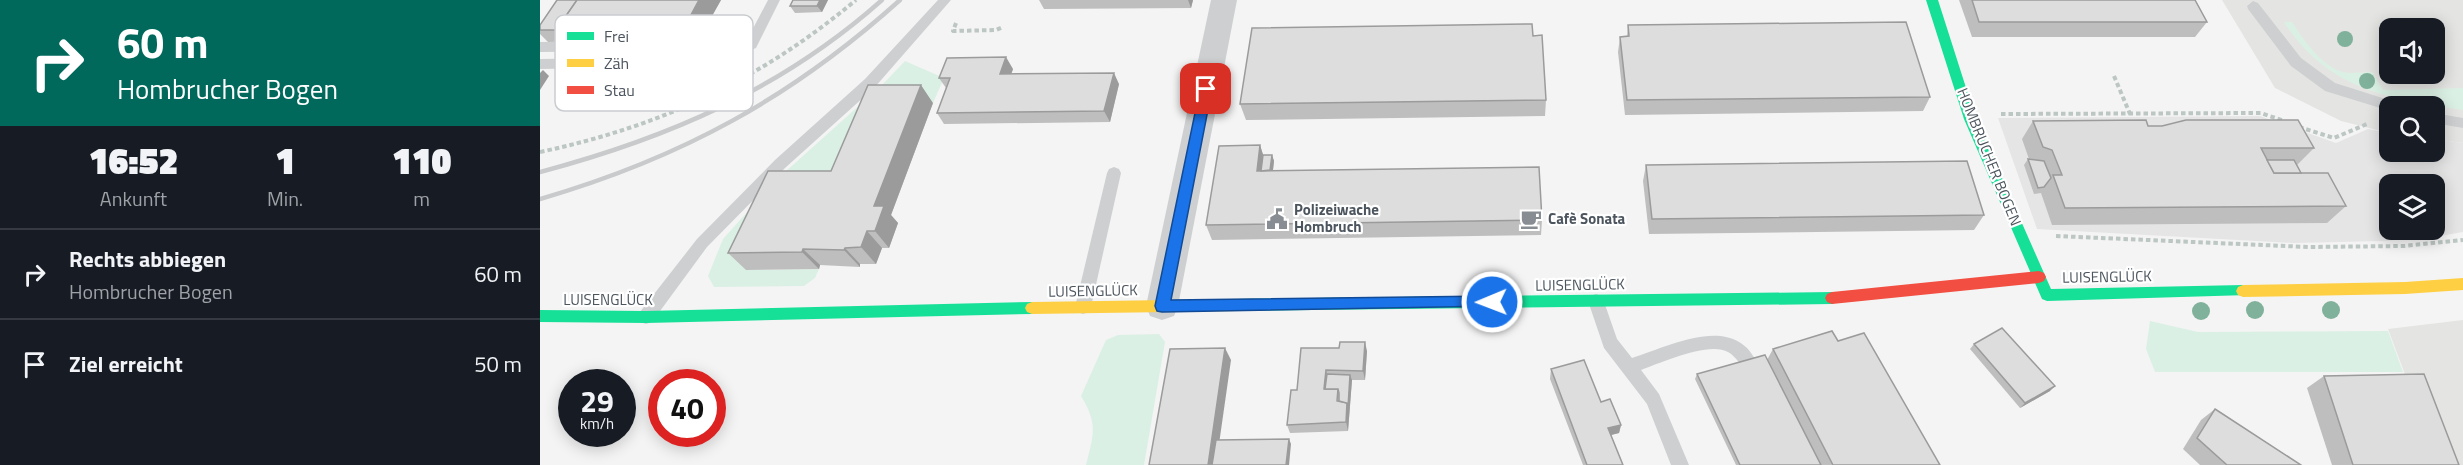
<!DOCTYPE html>
<html lang="de">
<meta charset="utf-8">
<style>
:root{--surface:#171b24;--page:#20242c;--text:#f1f3f6;--muted:#9ea1a6;--line:#363941}
body{margin:0;font-family:"Titillium Web",sans-serif;background:var(--page);color:var(--text);height:100vh;display:flex;flex-direction:column;font-size:22px;white-space:nowrap}
*{box-sizing:border-box;margin:0}
p{font-size:20px;color:var(--muted)}
.icon{flex:none;width:33px;height:33px;fill:none;stroke:currentColor;stroke-width:2;stroke-linecap:round;stroke-linejoin:round}
.map{position:relative;flex:1;overflow:hidden}
.details{display:flex;flex-direction:column;background:var(--surface);width:540px}
.details>*{flex:none}
.hud{background:#00695c;color:#fff;overflow:hidden}
.controls{position:absolute;left:1839px;top:18px;display:grid;gap:12px}
.controls a{display:grid;place-items:center;width:66px;height:66px;border-radius:12px;background:var(--surface);box-shadow:0 3px 15px #0003;font-size:30px}
.speed{position:absolute;left:18px;top:369px;display:flex;gap:12px;font-size:30px;font-weight:700;text-align:center}
.speed>*{display:grid;place-content:center;width:78px;height:78px;border-radius:50%;background:var(--surface);box-shadow:0 3px 15px #0003;line-height:1}
.speed small{font-size:15px;font-weight:400}
.speed .limit{border:9px solid #d22;background:#fff;color:#111}
.pin{position:absolute;display:grid;place-items:center;width:51px;height:51px;color:#fff;margin:-26px;border-radius:12px;box-shadow:0 3px 9px #0006}
.me{position:absolute;width:66px;margin:-33px;rotate:269deg;stroke-linejoin:round;filter:drop-shadow(0 0 4px #0008)}
.turn{display:flex;align-items:center;gap:21px;height:126px;padding:0 18px;font-size:27px}
.turn .icon{width:78px;height:78px;stroke-width:2.5}
.turn b{display:block;font-size:42px;line-height:51px}
.eta{display:flex;justify-content:space-evenly;align-items:center;height:102px;text-align:center}
.eta b{font-size:36px;font-weight:800;line-height:42px}
ul{padding:0;list-style:none}
li{display:flex;align-items:center;gap:18px;height:90px;padding:0 18px;border-top:2px solid var(--line)}
li div{flex:1}
li b{display:block;font-size:22px}
li em{font-style:normal}
main{display:flex;flex:1;min-height:0}
.map>svg:first-child{display:block}
</style>
<main>
<section class="details">
<div class="hud">
<div class="turn"><svg class="icon" aria-label="right" viewBox="0 0 24 24"><path d="M7 20v-9h11M14 6l5 5-5 5"/></svg><div><b>60 m</b>Hombrucher Bogen</div></div>
</div>
<div class="eta">
<div><b>16:52</b><p>Ankunft</p></div>
<div><b>1</b><p>Min.</p></div>
<div><b>110</b><p>m</p></div>
</div>
<ul>
<li><svg class="icon" aria-label="right" viewBox="0 0 24 24"><path d="M7 20v-9h11M14 6l5 5-5 5"/></svg><div><b>Rechts abbiegen</b><p>Hombrucher Bogen</p></div><em>60 m</em></li>
<li><svg class="icon" aria-label="arrive" viewBox="0 0 24 24"><path d="M6 21V4h12l-3 4 3 4H6"/></svg><div><b>Ziel erreicht</b></div><em>50 m</em></li>
</ul>
</section>
<div class="map">
<svg width="1923" height="465" viewBox="0 0 1923 465">
<rect width="100%" height="100%" fill="#f4f4f4"/>
<g fill="#e4e5e2" fill-rule="evenodd">
<path d="M1682,0H1923V143L1895,139L1894,106H1850L1849,133L1801,121L1735,88ZM1850,28H1894V74H1850Z"/>
<polygon points="1923,320 1923,465 1899,465 1848,329"/>
</g>
<path fill="#e6e5e5" fill-rule="evenodd" d="M1720,116L1796,143L1828,129L1849,133L1850,152H1894L1895,139L1923,143V232L1894,237L1843,241L1753,243L1497,229L1458,118ZM1850,184H1894V230H1850Z"/>
<g fill="#dbf0e4">
<path d="M1744,22H1752C1762,38 1783,68 1803,72C1811,74 1823,72 1832,72L1843,90L1923,88V110C1849,99 1788,90 1744,22Z"/>
<polygon points="365,61 404,78 393,103 342,104 306,189 207,270 279,269 275,278 264,286 174,287 168,276 183,239 235,181 342,85"/>
<polygon points="1610,321 1658,332 1848,331 1863,372 1615,372 1606,349"/>
<path d="M619,334L625,342L604,465H546C554,434 558,424 541,396L566,340L578,335Z"/>
</g>
<g fill="none" stroke-linecap="round" stroke-linejoin="round">
<g stroke="#bcc6c3" stroke-width="4" stroke-dasharray="4.5 3" stroke-linecap="butt">
<polyline points="416,23 413,31 456,30 463,27"/>
<polyline points="1574,76 1590,114"/>
<polyline points="1461,114 1721,113 1744,121"/>
<polyline points="1759,127 1794,138 1827,124"/>
<path d="M0,152C122,126 220,80 316,0"/>
<polyline points="1516,236 1768,247 1864,246 1923,240"/>
</g>
<g fill="#cdcfd1" fill-rule="evenodd">
<polygon points="228,0 240,0 216,48 211,50 0,52 0,42 207,40"/>
<polygon points="398,0 411,0 335,87 245,168 167,247 112,322 106,324 100,322 98,317 100,312 157,239 235,160 325,79"/>
<polygon points="1713,1 1718,3 1761,58 1795,83 1855,102 1857,106 1850,106 1850,111 1785,91 1751,66 1708,9 1707,6"/>
<polygon points="174,56 181,61 174,66 0,69 0,59"/>
<polygon points="1894,113 1923,118 1923,128 1894,123"/>
<polygon points="574,167 579,169 581,173 551,307 549,312 543,314 537,312 535,307 567,173 569,169"/>
<path d="M1056,294L1062,296L1077,339L1092,358C1130,346 1194,312 1217,363L1215,368L1209,370C1200,367 1197,357 1188,352C1169,341 1120,363 1101,370L1119,394L1149,465H1131L1107,404L1064,348L1048,301L1050,296Z"/>
</g>
<polygon fill="#cdcfd1" fill-rule="evenodd" points="671,0 697,0 638,306 634,316 622,320 610,316 606,306"/>
<g fill="#16e098" fill-rule="evenodd">
<polygon points="1386,0 1398,0 1436,119 1511,289 1703,285 1708,287 1710,291 1708,295 1507,301 1502,299 1424,119"/>
<polygon points="1292,292 1297,294 1299,298 1297,302 1292,304 697,311 692,309 690,305 692,301 697,299"/>
<polygon points="492,302 497,304 499,308 497,312 492,314 106,323 0,322 0,310 106,311"/>
</g>
<g fill="#ffcf43" fill-rule="evenodd">
<polygon points="1923,278 1923,290 1865,294 1703,297 1698,295 1696,291 1698,287 1703,285 1865,282"/>
<polygon points="697,299 702,301 704,305 702,309 697,311 492,314 487,312 485,308 487,304 492,302"/>
</g>
<polygon fill="#f24e42" fill-rule="evenodd" points="1499,271 1504,273 1506,277 1504,281 1499,283 1292,304 1287,302 1285,298 1287,294 1292,292"/>
<g stroke="#c8cacb" stroke-width="4.5">
<path d="M0,172C128,138 242,89 342,0"/>
<path d="M0,199C141,158 251,98 360,0"/>
</g>
</g>
<g fill="#80b19b">
<circle cx="1805" cy="39" r="8"/>
<circle cx="1827" cy="81" r="8"/>
<circle cx="1715" cy="310" r="9"/>
<circle cx="1791" cy="310" r="9"/>
<circle cx="1661" cy="311" r="9"/>
</g>
<g fill="#bebebf">
<polygon points="181,0 159,39 8,42 0,34 0,25"/>
<polygon points="253,0 288,0 282,12 255,13 250,6"/>
<polygon points="499,0 653,0 651,8 504,9"/>
<polygon points="1419,0 1655,0 1667,22 1655,37 1432,37"/>
<polygon points="1088,25 1390,97 1383,111 1085,115 1078,52 1080,37 1087,36"/>
<polygon points="993,36 1006,100 1005,116 706,120 700,104"/>
<polygon points="473,69 471,74 579,84 570,122 404,124 397,113 406,88 399,78"/>
<polygon points="150,70 156,76 145,98 48,98 42,92"/>
<polygon points="393,103 351,215 358,223 349,248 342,248 336,264 320,264 320,267 280,265 279,269 206,270 188,253 291,171"/>
<polygon points="1493,121 1608,126 1774,148 1757,165 1761,173 1806,206 1787,223 1512,225 1501,193 1494,194 1484,165 1488,159 1489,159 1482,139"/>
<polygon points="720,145 723,155 732,155 734,161 733,170 1002,220 1001,235 672,240 666,225"/>
<polygon points="1106,165 1444,215 1434,230 1109,234 1103,181"/>
<polygon points="1434,344 1510,391 1480,408 1430,349"/>
<polygon points="761,348 827,351 825,380 812,380 808,431 750,433 747,425 757,390"/>
<polygon points="1233,349 1400,465 1196,465 1155,379 1157,374 1227,360"/>
<polygon points="1011,369 1061,402 1081,425 1079,433 1071,435 1083,465 1043,465 1010,379"/>
<polygon points="1784,376 1919,465 1792,465 1767,388"/>
<polygon points="1675,409 1761,465 1660,465 1643,449 1661,420"/>
</g>
<g fill="#9b9b9b">
<polygon points="159,0 181,0 159,39 146,24"/>
<polygon points="280,0 288,0 282,12 277,6"/>
<polygon points="648,0 653,0 651,8"/>
<polygon points="466,57 473,69 467,86 460,74"/>
<polygon points="3,70 9,76 0,90 0,73"/>
<polygon points="150,70 156,76 145,98 139,91"/>
<polygon points="574,73 579,84 570,122 564,111"/>
<polygon points="381,85 393,103 351,215 358,223 349,248 335,231 334,206"/>
<polygon points="720,145 725,161 723,181 717,171"/>
<polygon points="732,155 734,161 731,187 729,181"/>
<polygon points="327,231 342,248 336,264 321,247"/>
<polygon points="305,248 320,264 320,267 304,250"/>
<polygon points="263,249 280,265 279,269 262,252"/>
<polygon points="825,342 827,351 825,380 823,371"/>
<polygon points="685,348 691,360 676,465 668,465"/>
<polygon points="786,370 788,380 787,393 784,389"/>
<polygon points="810,375 812,380 808,431 806,422"/>
<polygon points="1515,386 1510,391 1480,408 1485,403"/>
<polygon points="1081,425 1079,433 1067,436 1068,428"/>
<polygon points="749,439 751,444 749,465 746,465"/>
</g>
<g fill="#ddddde" stroke="#9b9b9b" stroke-width="1.5">
<polygon points="17,0 37,0 19,26 23,30 0,30 0,25"/>
<polygon points="37,0 159,0 146,24 19,26"/>
<polygon points="253,0 280,0 277,6 250,6"/>
<polygon points="1432,0 1655,0 1667,22 1439,22"/>
<polygon points="1366,22 1390,97 1087,100 1080,37 1089,36 1088,25"/>
<polygon points="992,24 993,36 1002,35 1006,100 700,104 712,28"/>
<polygon points="466,57 460,74 574,73 564,111 397,113 410,78 399,78 407,58"/>
<polygon points="328,85 381,85 334,206 344,206 335,231 327,231 321,247 305,248 304,250 263,249 262,252 188,253 228,171 291,171"/>
<polygon points="1606,120 1608,126 1622,126 1646,120 1758,120 1774,148 1721,148 1734,173 1788,173 1806,206 1525,208 1513,175 1522,175 1512,150 1503,147 1493,121"/>
<polygon points="720,145 717,171 999,167 1002,220 666,225 679,146"/>
<polygon points="723,155 732,155 730,170 721,171"/>
<polygon points="1488,159 1504,161 1511,178 1504,187 1498,188"/>
<polygon points="1727,160 1754,160 1761,173 1734,173"/>
<polygon points="1427,161 1444,215 1112,219 1106,165"/>
<polygon points="1462,328 1515,386 1485,403 1434,344"/>
<polygon points="1292,331 1298,341 1324,333 1400,465 1293,465 1233,349"/>
<polygon points="800,342 825,342 823,371 786,370 784,389 798,389 797,401 807,403 806,422 747,425 751,390 757,390 761,348 799,348"/>
<polygon points="685,348 668,465 609,465 630,349"/>
<polygon points="1225,355 1281,465 1200,465 1157,374"/>
<polygon points="1044,360 1061,402 1070,399 1081,425 1068,428 1083,465 1047,465 1011,369"/>
<polygon points="787,374 810,375 808,407 807,403 799,401 799,393 798,389 785,389"/>
<polygon points="1884,374 1919,465 1813,465 1784,376"/>
<polygon points="1675,409 1761,465 1687,465 1657,438"/>
<polygon points="749,439 746,465 672,465 676,440"/>
</g>
<polygon fill="#1a73e8" stroke="#114b97" stroke-width="1.5" points="666,84 672,89 631,300 952,296 957,298 959,302 957,306 622,312 617,311 615,306 660,89"/>
<defs>
<symbol id="civic-bare" viewBox="-9 -9 18 18"><path d="M-.6-6.5H3V-4.5H.6V-3L4-1V1h2V6H-6V1h2V-1L-.6-3ZM-1.2 2.5V6h2.4V2.5Z" fill="#878d92" stroke="#fff" stroke-width="2.5" paint-order="stroke"/></symbol>
<symbol id="cafe-bare" viewBox="-9 -9 18 18"><path d="M-5.5-4.5H6V0H3Q3 3.5 0 3.5H-2.5Q-5.5 3.5-5.5 0ZM3-3.2v2h1.7v-2ZM-6 4.5H4V6H-6Z" fill="#878d92" stroke="#fff" stroke-width="2.5" paint-order="stroke"/></symbol>
</defs>
<g fill-rule="evenodd">
<use href="#civic-bare" x="722" y="204" width="30" height="30"/>
<use href="#cafe-bare" x="976" y="204" width="30" height="30"/>
</g>
<g text-anchor="middle" stroke-width="4.5" stroke-linejoin="round" paint-order="stroke">
<g font-size="15" fill="#4c555e" stroke="#fff">
<text transform="translate(1449 157) rotate(68)" y="5">HOMBRUCHER BOGEN</text>
<text transform="translate(1567 277) rotate(-1)" y="5">LUISENGLÜCK</text>
<text transform="translate(1040 285) rotate(-1)" y="5">LUISENGLÜCK</text>
<text transform="translate(553 291) rotate(-1)" y="5">LUISENGLÜCK</text>
<text x="68" y="305">LUISENGLÜCK</text>
</g>
<g font-size="15" font-weight="bold" fill="#4c555e" stroke="#fff" text-anchor="start">
<text x="754" y="215">Polizeiwache<tspan x="754" dy="17">Hombruch</tspan></text>
<text x="1008" y="224">Cafè Sonata</text>
</g>
</g>
<rect x="15" y="15" width="198" height="96" rx="9" fill="#fff" stroke="#c9cccf" stroke-width="1.5"/>
<rect x="27" y="32" width="27" height="8" fill="#16e098"/>
<rect x="27" y="59" width="27" height="8" fill="#ffcf43"/>
<rect x="27" y="86" width="27" height="8" fill="#f24e42"/>
<g font-size="16" fill="#4c555e">
<text x="64" y="42">Frei</text>
<text x="64" y="69">Zäh</text>
<text x="64" y="96">Stau</text>
</g>
</svg>
<div class="controls">
<a><svg class="icon" aria-label="sound" viewBox="0 0 24 24"><path d="M4 9h4l5-4v14l-5-4H4zM17 9q2 3 0 6"/></svg></a>
<a><svg class="icon" aria-label="search" viewBox="0 0 24 24"><circle cx="10" cy="10" r="6"/><path d="M15 15l6 6"/></svg></a>
<a><svg class="icon" aria-label="layers" viewBox="0 0 24 24"><path d="M12 4l9 5-9 5-9-5zM3 14l9 5 9-5"/></svg></a>
</div>
<div class="speed"><div>29<small>km/h</small></div><div class="limit">40</div></div>
<div class="pin" style="left:666px;top:89px;background:#d93025"><svg class="icon" aria-label="arrive" viewBox="0 0 24 24"><path d="M6 21V4h12l-3 4 3 4H6"/></svg></div>
<svg class="me" style="left:952px;top:302px" viewBox="-20 -20 40 40"><circle r="17" fill="#1a73e8" stroke="#fff" stroke-width="3"/><path d="M0-11L8 9 0 5-8 9z" fill="#fff"/></svg>
</div>
</main>
